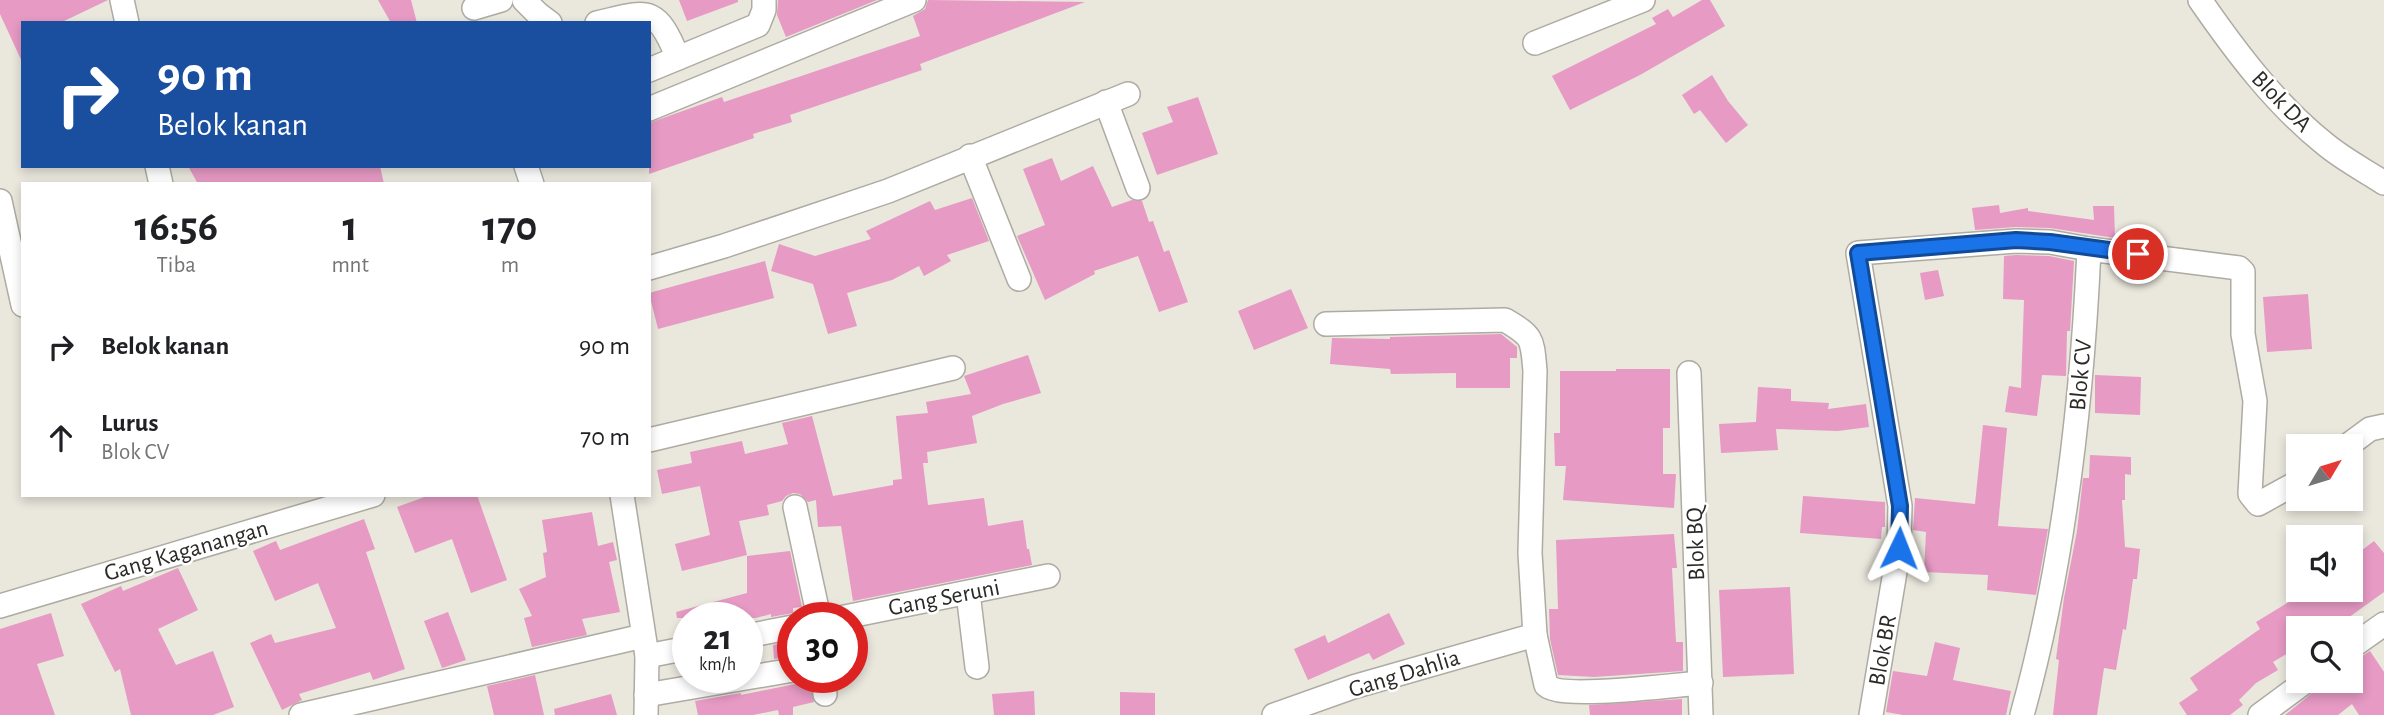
<!DOCTYPE html>
<html lang="id">
<style>
:root{--surface:#fff;--page:#f2f2f2;--text:#202124;--muted:#757577}
body{margin:0;font-family:"Alegreya Sans",sans-serif;background:var(--page);color:var(--text);height:100vh;display:flex;flex-direction:column;font-size:26px;white-space:nowrap}
*{box-sizing:border-box;margin:0}
p{font-size:23px;color:var(--muted)}
.icon{flex:none;width:38px;height:38px;fill:none;stroke:currentColor;stroke-width:2;stroke-linecap:round;stroke-linejoin:round}
.map{position:relative;flex:1;overflow:hidden}
.side{position:absolute;left:21px;top:182px;width:630px;height:315px;display:flex;flex-direction:column;background:var(--surface);border-radius:0px;box-shadow:0 4px 10px #0003}
.side>*{flex:none}
.guide{position:absolute;left:21px;top:21px;width:630px;height:147px;border-radius:0px;box-shadow:0 4px 10px #0003;background:#1a4fa0;color:#fff;overflow:hidden}
.needle{width:46px;rotate:52deg}
.tools{position:absolute;left:2286px;top:434px;display:grid;gap:14px}
.tools a{display:grid;place-items:center;width:77px;height:77px;border-radius:0px;background:var(--surface);box-shadow:0 4px 10px #0003;font-size:35px}
.speed{position:absolute;left:672px;top:602px;display:flex;gap:14px;font-size:35px;font-weight:700;text-align:center}
.speed>*{display:grid;place-content:center;width:91px;height:91px;border-radius:50%;background:var(--surface);box-shadow:0 4px 10px #0003;line-height:1}
.speed small{font-size:18px;font-weight:400}
.speed .limit{border:10px solid #d22;background:#fff;color:#111}
.pin{position:absolute;display:grid;place-items:center;width:60px;height:60px;color:#fff;margin:-30px;border:4px solid #fff;border-radius:50%;box-shadow:0 2px 7px #0007}
.me{position:absolute;width:77px;margin:-38px;rotate:2deg;stroke-linejoin:round;filter:drop-shadow(0 0 5px #0008)}
.turn{display:flex;align-items:center;gap:24px;height:147px;padding:0 21px;font-size:32px}
.turn .icon{width:91px;height:91px;stroke-width:2.5}
.turn b{display:block;font-size:49px;line-height:60px}
.eta{display:flex;justify-content:space-evenly;align-items:center;height:119px;text-align:center}
.eta b{font-size:42px;font-weight:600;line-height:49px}
ul{padding:0;list-style:none}
li{display:flex;align-items:center;gap:21px;height:91px;padding:0 21px}
li div{flex:1}
li b{display:block;font-size:26px}
li em{font-style:normal}
.map>svg:first-child{display:block}
</style>
<div class="map">
<svg width="2384" height="715" viewBox="0 0 2384 715">
<rect width="100%" height="100%" fill="#eae7dd"/>
<g fill="#e69ac4">
<polygon points="0,0 108,0 60,23 23,23 23,64 0,14"/>
<polygon points="378,0 411,0 417,23 391,23"/>
<polygon points="679,0 738,0 738,2 687,21"/>
<polygon points="778,0 877,0 786,37 777,15"/>
<polygon points="928,0 1085,2 920,64 922,70 790,115 792,122 753,134 754,138 649,174 649,123 722,97 724,102 920,36 913,16 925,9"/>
<polygon points="1702,0 1710,0 1725,26 1640,75 1570,110 1552,76 1656,24 1652,18 1668,9 1673,17"/>
<polygon points="1712,75 1728,101 1748,125 1726,143 1700,110 1694,114 1682,95"/>
<polygon points="1198,97 1218,154 1157,175 1142,133 1173,122 1167,107"/>
<polygon points="1052,158 1061,181 1093,166 1112,207 1132,200 1142,201 1149,222 1153,221 1164,252 1169,250 1188,302 1159,312 1138,256 1094,271 1095,274 1045,300 1017,236 1045,225 1023,169"/>
<polygon points="188,166 380,166 384,184 198,184"/>
<polygon points="972,198 989,241 947,255 951,261 924,276 919,266 892,280 847,293 857,326 828,334 813,284 771,271 779,244 815,256 871,239 866,231 930,201 935,210"/>
<polygon points="1999,205 2000,213 2028,208 2028,211 2094,220 2093,206 2114,206 2115,238 2050,228 2015,227 1975,230 1972,208"/>
<polygon points="2016,255 2049,256 2074,261 2070,331 2067,331 2066,376 2042,375 2037,416 2005,412 2009,386 2021,388 2024,300 2003,299 2004,256"/>
<polygon points="765,261 774,298 658,329 649,293"/>
<polygon points="1938,270 1944,296 1925,300 1920,273"/>
<polygon points="1291,289 1308,328 1254,350 1238,311"/>
<polygon points="2308,294 2312,349 2267,352 2263,297"/>
<polygon points="1501,334 1517,347 1517,358 1510,358 1510,388 1456,388 1456,373 1391,374 1390,369 1330,364 1332,338 1390,339 1390,337"/>
<polygon points="1028,355 1041,393 1003,404 972,416 977,443 927,452 928,463 923,463 928,505 984,498 988,526 1023,520 1027,549 1029,549 1032,565 853,601 841,526 818,527 816,500 808,502 800,494 793,493 786,496 782,501 767,505 769,515 739,521 747,555 682,571 675,544 710,535 700,486 662,494 657,470 692,463 690,452 742,441 745,454 788,444 782,423 812,416 833,496 893,485 893,480 902,479 896,416 928,413 926,402 971,394 964,376"/>
<polygon points="1616,369 1670,369 1670,428 1663,428 1663,474 1676,474 1674,508 1563,500 1566,466 1555,466 1554,433 1560,433 1560,371 1616,371"/>
<polygon points="2095,375 2141,377 2140,415 2095,413"/>
<polygon points="1758,387 1791,389 1791,401 1829,403 1828,409 1866,404 1869,427 1838,431 1776,429 1778,450 1721,453 1719,424 1756,422"/>
<polygon points="1983,425 2007,428 1998,526 2048,529 2036,595 1987,590 1988,575 1924,572 1926,532 1913,530 1915,498 1975,504"/>
<polygon points="2090,455 2131,457 2131,475 2125,474 2125,500 2122,500 2125,547 2140,549 2137,579 2133,579 2126,630 2123,629 2116,670 2104,668 2097,715 2053,715 2059,660 2056,659 2064,598 2077,531 2083,478 2089,478"/>
<polygon points="430,495 477,495 507,580 471,593 452,539 415,553 397,507"/>
<polygon points="1803,496 1885,502 1885,527 1882,527 1881,539 1800,533"/>
<polygon points="592,512 598,546 613,542 617,560 609,562 620,612 582,619 587,635 532,647 524,618 532,616 519,589 546,577 543,553 547,552 542,520"/>
<polygon points="364,519 375,549 366,552 405,669 373,680 370,672 299,694 302,700 282,710 250,643 271,634 275,643 336,628 318,583 275,601 253,551 276,541 280,550"/>
<polygon points="1674,534 1677,568 1672,568 1676,642 1683,642 1683,671 1594,677 1558,675 1550,639 1549,609 1558,609 1556,540"/>
<polygon points="2374,541 2384,553 2384,592 2334,628 2298,628 2298,647 2273,662 2278,670 2256,683 2239,700 2243,705 2230,715 2187,715 2179,703 2198,690 2190,678 2260,629 2256,622 2307,591 2313,601 2328,590 2350,590 2350,574 2361,566 2353,557"/>
<polygon points="790,551 802,607 793,608 793,613 771,617 771,614 756,618 677,618 676,612 747,593 747,556"/>
<polygon points="178,568 198,610 158,629 176,665 213,651 234,707 213,715 131,715 120,669 115,672 81,604 121,586 123,591"/>
<polygon points="1790,587 1794,674 1723,677 1719,590"/>
<polygon points="448,612 466,660 442,668 424,621"/>
<polygon points="51,613 64,656 37,664 55,715 0,715 0,629"/>
<polygon points="1389,613 1405,644 1373,660 1369,653 1308,680 1294,649 1325,635 1328,643"/>
<polygon points="793,641 793,656 774,659 773,645"/>
<polygon points="1935,642 1960,648 1953,680 2011,691 2006,715 1903,715 1886,712 1893,671 1927,676"/>
<polygon points="2370,651 2384,672 2384,715 2359,715 2352,704 2338,715 2285,715 2327,681 2350,681 2350,664"/>
<polygon points="535,675 544,715 494,715 487,686"/>
<polygon points="810,681 814,702 793,707 793,715 779,715 778,710 753,715 698,715 695,701 741,693 741,695"/>
<polygon points="1034,691 1035,715 994,715 992,694"/>
<polygon points="1120,692 1155,693 1155,715 1120,715"/>
<polygon points="611,694 617,715 555,715 554,709"/>
<polygon points="1682,699 1682,715 1590,715 1589,705"/>
</g>
<g fill="none" stroke-linecap="round" stroke-linejoin="round">
<defs>
<g id="minor">
<polyline points="122,0 127,23"/>
<polyline points="524,0 538,14 550,23"/>
<path d="M2200,0C2236,52 2275,104 2325,144C2343,159 2364,170 2384,183"/>
<polyline points="474,8 501,0"/>
<path d="M597,23C648,11 656,4 678,58"/>
<polyline points="1535,43 1643,0"/>
<polyline points="649,70 758,25 764,10 764,0"/>
<polyline points="1106,102 1138,188"/>
<polyline points="649,109 914,0"/>
<polyline points="970,156 1019,279"/>
<polyline points="157,166 161,184"/>
<polyline points="526,166 532,184"/>
<polyline points="0,201 23,305"/>
<polyline points="649,268 724,246 888,191 1128,94"/>
<path d="M1326,324L1505,320C1534,337 1532,339 1535,371L1530,553L1535,635L1546,685C1561,700 1674,685 1701,683"/>
<polyline points="1689,373 1701,715"/>
<polyline points="649,440 953,368"/>
<polyline points="2347,446 2370,429 2384,426"/>
<polyline points="622,495 647,656 646,715"/>
<polyline points="795,507 819,618"/>
<polyline points="968,593 977,667"/>
<polyline points="0,606 373,495"/>
<polyline points="840,618 1048,576"/>
<polyline points="747,636 793,627"/>
<polyline points="2350,648 2384,624"/>
<polyline points="647,656 688,648"/>
<polyline points="824,677 825,694"/>
<polyline points="646,695 793,670"/>
<polyline points="301,715 643,636"/>
<polyline points="1274,715 1353,687 1535,635"/>
<polyline points="1871,715 1899,548 1900,506 1858,253 2016,241 2050,242 2089,249"/>
<path d="M2022,715C2064,564 2082,405 2089,249L2239,268L2243,272V334L2255,401L2250,494L2258,504L2298,482"/>
<polyline points="2260,715 2306,681"/>
</g>
</defs>
<use href="#minor" stroke="#aeaba2" stroke-width="26"/>
<use href="#minor" stroke="#fff" stroke-width="23"/>
</g>
<g fill="none" stroke-linecap="round" stroke-linejoin="round">
<defs>
<polyline id="route" points="1899,548 1900,506 1858,253 2016,240 2050,242 2138,254"/>
</defs>
<use href="#route" stroke="#114b97" stroke-width="18"/>
<use href="#route" stroke="#1a73e8" stroke-width="12"/>
</g>
<g text-anchor="middle" stroke-width="5" stroke-linejoin="round" paint-order="stroke">
<g font-size="24" fill="#2b2a27" stroke="#fff">
<text transform="translate(2282 101) rotate(46)" y="8">Blok DA</text>
<text transform="translate(2080 375) rotate(-85)" y="8">Blok CV</text>
<text transform="translate(1695 544) rotate(-92)" y="8">Blok BQ</text>
<text transform="translate(186 550) rotate(-16)" y="8">Gang Kaganangan</text>
<text transform="translate(944 597) rotate(-11)" y="8">Gang Seruni</text>
<text transform="translate(1882 650) rotate(-80)" y="8">Blok BR</text>
<text transform="translate(1404 673) rotate(-17)" y="8">Gang Dahlia</text>
</g>
</g>
</svg>
<div class="tools">
<a><svg class="needle" viewBox="-14 -14 28 28"><path d="M0-13l5 13h-10z" fill="#e53935"/><path d="M0 13l5-13h-10z" fill="#757577"/></svg></a>
<a><svg class="icon" aria-label="sound" viewBox="0 0 24 24"><path d="M4 9h4l5-4v14l-5-4H4zM17 9q2 3 0 6"/></svg></a>
<a><svg class="icon" aria-label="search" viewBox="0 0 24 24"><circle cx="10" cy="10" r="6"/><path d="M15 15l6 6"/></svg></a>
</div>
<div class="speed"><div>21<small>km/h</small></div><div class="limit">30</div></div>
<div class="pin" style="left:2138px;top:254px;background:#d93025"><svg class="icon" aria-label="arrive" viewBox="0 0 24 24"><path d="M6 21V4h12l-3 4 3 4H6"/></svg></div>
<svg class="me" style="left:1899px;top:548px" viewBox="-20 -20 40 40"><path d="M0-17L14 15 0 8-14 15z" fill="#1a73e8" stroke="#fff" stroke-width="4"/></svg>
<div class="guide">
<div class="turn"><svg class="icon" aria-label="right" viewBox="0 0 24 24"><path d="M7 20v-9h11M14 6l5 5-5 5"/></svg><div><b>90 m</b>Belok kanan</div></div>
</div>
<section class="side">
<div class="eta">
<div><b>16:56</b><p>Tiba</p></div>
<div><b>1</b><p>mnt</p></div>
<div><b>170</b><p>m</p></div>
</div>
<ul>
<li><svg class="icon" aria-label="right" viewBox="0 0 24 24"><path d="M7 20v-9h11M14 6l5 5-5 5"/></svg><div><b>Belok kanan</b></div><em>90 m</em></li>
<li><svg class="icon" aria-label="ahead" viewBox="0 0 24 24"><path d="M12 20V5M6 11l6-6 6 6"/></svg><div><b>Lurus</b><p>Blok CV</p></div><em>70 m</em></li>
</ul>
</section>
</div>
